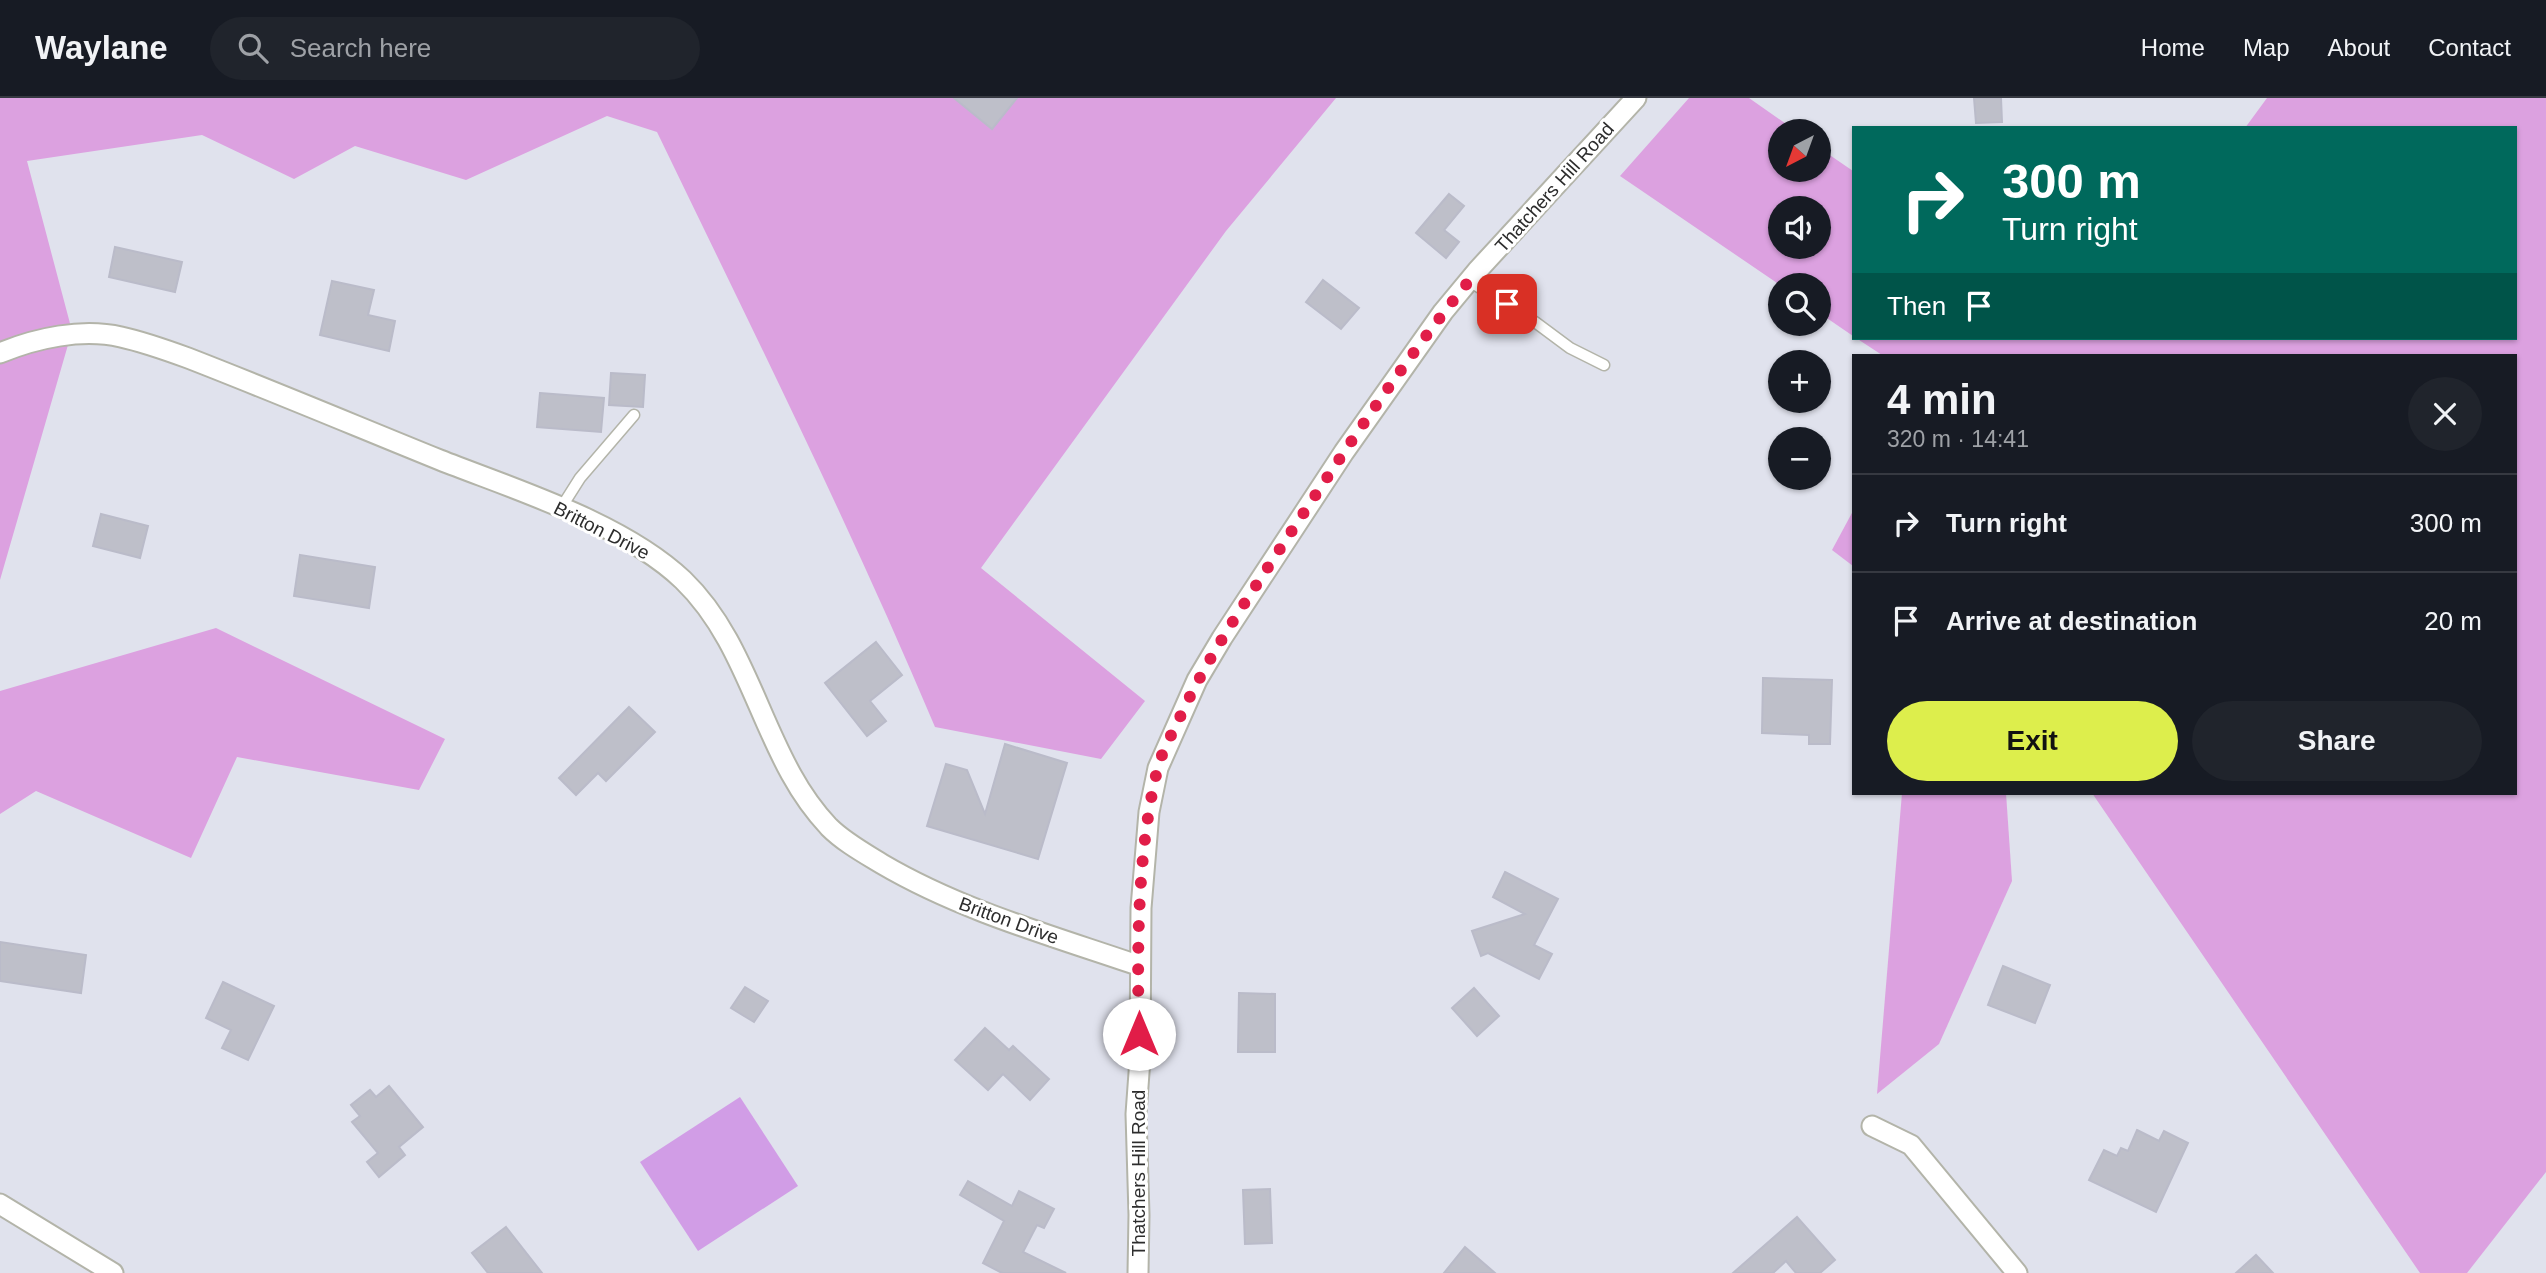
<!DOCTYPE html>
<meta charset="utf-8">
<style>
:root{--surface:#171b24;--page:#20242c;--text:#f1f3f6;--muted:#9ea1a6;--line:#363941;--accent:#ddee4c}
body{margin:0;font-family:Arial,sans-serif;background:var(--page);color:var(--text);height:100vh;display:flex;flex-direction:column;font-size:26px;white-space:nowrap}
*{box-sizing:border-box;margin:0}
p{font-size:23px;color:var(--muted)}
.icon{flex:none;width:38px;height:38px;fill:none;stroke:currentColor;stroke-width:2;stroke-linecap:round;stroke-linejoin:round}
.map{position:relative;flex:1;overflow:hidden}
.sheet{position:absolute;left:1852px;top:256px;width:665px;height:441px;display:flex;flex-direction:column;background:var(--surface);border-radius:0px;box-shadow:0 2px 5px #0004}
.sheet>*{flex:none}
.banner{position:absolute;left:1852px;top:28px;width:665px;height:214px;border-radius:0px;box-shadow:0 2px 5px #0004;background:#00695c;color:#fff;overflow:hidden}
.needle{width:46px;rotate:221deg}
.buttons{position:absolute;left:1768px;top:21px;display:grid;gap:14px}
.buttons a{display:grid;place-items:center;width:63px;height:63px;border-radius:50%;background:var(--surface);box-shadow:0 2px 5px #0004;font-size:35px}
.pin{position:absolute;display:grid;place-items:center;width:60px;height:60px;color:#fff;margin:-30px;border-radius:14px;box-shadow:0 4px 10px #0006}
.me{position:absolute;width:77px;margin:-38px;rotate:0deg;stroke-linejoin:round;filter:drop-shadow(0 0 5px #0008)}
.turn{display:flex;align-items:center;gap:24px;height:147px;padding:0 35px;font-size:32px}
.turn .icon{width:91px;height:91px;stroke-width:2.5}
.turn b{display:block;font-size:49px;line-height:60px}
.then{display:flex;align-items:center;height:66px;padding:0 35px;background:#0003;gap:14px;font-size:26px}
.round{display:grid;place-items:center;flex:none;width:74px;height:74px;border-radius:37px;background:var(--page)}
.head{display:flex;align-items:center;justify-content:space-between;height:119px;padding:0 35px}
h1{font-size:42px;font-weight:800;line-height:52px}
.primary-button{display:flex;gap:14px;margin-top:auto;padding:14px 35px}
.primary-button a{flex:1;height:80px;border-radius:42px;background:var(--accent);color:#111;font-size:28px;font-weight:800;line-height:80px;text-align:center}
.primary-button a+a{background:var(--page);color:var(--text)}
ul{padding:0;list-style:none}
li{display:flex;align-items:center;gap:21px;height:98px;padding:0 35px;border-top:2px solid var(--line)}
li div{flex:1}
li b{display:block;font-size:26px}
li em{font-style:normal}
header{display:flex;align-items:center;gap:42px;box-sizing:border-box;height:98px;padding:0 35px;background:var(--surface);border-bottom:2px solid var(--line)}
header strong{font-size:33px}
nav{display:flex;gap:38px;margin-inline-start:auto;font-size:24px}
.search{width:490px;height:63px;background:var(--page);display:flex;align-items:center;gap:18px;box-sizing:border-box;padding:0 24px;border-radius:38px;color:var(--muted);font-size:26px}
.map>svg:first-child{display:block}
</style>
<header>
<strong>Waylane</strong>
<div class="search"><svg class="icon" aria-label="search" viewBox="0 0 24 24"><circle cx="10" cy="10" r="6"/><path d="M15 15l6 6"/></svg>Search here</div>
<nav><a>Home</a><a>Map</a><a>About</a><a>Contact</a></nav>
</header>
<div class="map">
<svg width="2546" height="1175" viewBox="0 0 2546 1175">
<rect width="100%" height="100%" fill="#e0e2ed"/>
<g fill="#dca1e0" fill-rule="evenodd">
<path d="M0,0H1336L1226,133L981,470L1145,603L1101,661L935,629C850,427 752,231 657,34L607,18L466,82L355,48L294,81L202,37L27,63L72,233L0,482Z"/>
<path d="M1689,0H1749L1796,33H1780V72H1818V49L1853,73V238L1818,214V187H1780L1620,78ZM1818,110V149H1780V110Z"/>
<polygon points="2267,0 2546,0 2546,1074 2467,1175 2420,1175 2092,695 2515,695 2515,257 1882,257 1856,240 2515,240 2515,30 2245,30"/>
<polygon points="1853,413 1853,468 1832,452"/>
<polygon points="216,530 445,641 419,692 237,659 191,760 36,693 0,716 0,593"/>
<polygon points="1902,695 2006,695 2012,783 1939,946 1877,996"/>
</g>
<polygon fill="#d19de6" points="740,999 798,1088 698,1153 640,1064"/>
<g fill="#bebfc9" stroke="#babbc9" stroke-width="2">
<polygon points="954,0 1017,0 992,31"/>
<polygon points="1974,0 2001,0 2002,24 1976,25"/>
<polygon points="1449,96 1464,108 1444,132 1459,144 1446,160 1416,135"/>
<polygon points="115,149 182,164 175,194 109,179"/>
<polygon points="1323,182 1359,210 1341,231 1306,204"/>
<polygon points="332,183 374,192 368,217 395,223 389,253 320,237"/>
<polygon points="611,275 645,277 643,309 609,307"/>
<polygon points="540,295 604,300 601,334 537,329"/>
<polygon points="101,416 148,428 140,460 93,448"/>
<polygon points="300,457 375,469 369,510 294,498"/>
<polygon points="876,544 902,577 870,603 886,623 867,638 825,585"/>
<polygon points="1763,580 1832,582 1830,646 1809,646 1809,637 1762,635"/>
<polygon points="629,609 655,634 606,683 598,675 576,697 559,680"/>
<polygon points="1005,646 1067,665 1038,761 927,728 946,666 967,672 985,716"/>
<polygon points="1505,774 1558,801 1534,847 1552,856 1539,881 1488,855 1481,858 1472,833 1525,816 1493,799"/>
<polygon points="0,844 86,857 81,895 0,883"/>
<polygon points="2003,868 2050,887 2035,925 1988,907"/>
<polygon points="223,884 274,908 248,962 222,950 231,932 206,920"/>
<polygon points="745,889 768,903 754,924 731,910"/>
<polygon points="1474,890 1499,918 1477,938 1452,910"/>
<polygon points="1239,895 1275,896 1275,954 1238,954"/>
<polygon points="985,930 1009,952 1013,948 1049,981 1030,1002 1003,976 988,992 955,962"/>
<polygon points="389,988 423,1029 399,1049 405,1057 379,1079 367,1064 378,1055 352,1024 360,1018 351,1007 370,992 376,999"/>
<polygon points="2137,1032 2159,1043 2164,1033 2188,1045 2156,1114 2089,1082 2104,1052 2117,1058 2121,1050 2128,1053"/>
<polygon points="968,1083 1012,1108 1019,1093 1054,1111 1044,1130 1037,1127 1023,1154 1066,1175 1002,1175 983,1165 1004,1123 960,1097"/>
<polygon points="1270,1091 1272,1145 1245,1146 1243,1092"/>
<polygon points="1797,1119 1835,1162 1820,1175 1796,1175 1786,1163 1773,1175 1733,1175"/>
<polygon points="506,1129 542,1175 488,1175 472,1155"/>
<polygon points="1465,1149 1495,1175 1444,1175"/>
<polygon points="2256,1157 2273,1175 2236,1175"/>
</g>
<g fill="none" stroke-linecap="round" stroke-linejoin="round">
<defs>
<g id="service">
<polyline points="1469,183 1535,224 1570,250 1604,267"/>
<polyline points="561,410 580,380 634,317"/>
</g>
<g id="minor">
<path d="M0,255C36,240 82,230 121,239C144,244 166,252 188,260C273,293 356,328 440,362C516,392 623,425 683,482C738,535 755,611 791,676C802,696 814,713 829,729C844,744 864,755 882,766C962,813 1053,838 1140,868"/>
<polyline points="1872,1028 1911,1047 2017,1175"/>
<polyline points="0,1106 113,1175"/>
<polyline points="1138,1175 1139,1117 1136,1016 1140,961 1141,810 1149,714 1158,670 1197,582 1222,540 1344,354 1443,214 1477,173 1636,0"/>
</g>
</defs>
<use href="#service" stroke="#b3b4a9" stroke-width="13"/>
<use href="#minor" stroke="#b3b4a9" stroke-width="23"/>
<use href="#service" stroke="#fff" stroke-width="10"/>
<use href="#minor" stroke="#fff" stroke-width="19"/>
</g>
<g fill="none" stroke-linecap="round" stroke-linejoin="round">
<path stroke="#e11d48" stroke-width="12" stroke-dasharray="0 21.6" d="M1139,936C1137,851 1137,756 1157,673C1161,655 1172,636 1180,619C1206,563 1240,512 1274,460C1336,366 1398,270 1469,183L1507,206"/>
</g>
<g text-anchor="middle" stroke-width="6" stroke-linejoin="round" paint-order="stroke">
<g font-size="19" fill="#2d2d2d" stroke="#fff">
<text transform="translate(1554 89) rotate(-48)" y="7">Thatchers Hill Road</text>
<text transform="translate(602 432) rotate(27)" y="7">Britton Drive</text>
<text transform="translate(1009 822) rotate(20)" y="7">Britton Drive</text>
<text transform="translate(1138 1075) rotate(-90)" y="7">Thatchers Hill Road</text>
</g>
</g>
</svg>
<div class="buttons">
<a><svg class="needle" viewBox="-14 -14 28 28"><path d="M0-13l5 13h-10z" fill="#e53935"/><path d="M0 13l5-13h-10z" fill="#9ea1a6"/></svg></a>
<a><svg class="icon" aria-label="sound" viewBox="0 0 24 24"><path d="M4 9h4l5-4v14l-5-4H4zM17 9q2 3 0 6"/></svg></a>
<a><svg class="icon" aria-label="search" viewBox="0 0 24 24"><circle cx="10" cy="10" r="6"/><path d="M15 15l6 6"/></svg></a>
<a>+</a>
<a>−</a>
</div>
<div class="pin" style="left:1507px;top:206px;background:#d93025"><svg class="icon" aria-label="arrive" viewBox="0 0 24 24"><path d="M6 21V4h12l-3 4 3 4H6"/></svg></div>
<svg class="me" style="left:1139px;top:936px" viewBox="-20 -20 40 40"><circle r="19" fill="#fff"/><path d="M0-13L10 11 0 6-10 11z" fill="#e11d48"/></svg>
<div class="banner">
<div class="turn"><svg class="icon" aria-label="right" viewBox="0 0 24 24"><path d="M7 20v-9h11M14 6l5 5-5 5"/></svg><div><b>300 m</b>Turn right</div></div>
<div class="then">Then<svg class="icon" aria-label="arrive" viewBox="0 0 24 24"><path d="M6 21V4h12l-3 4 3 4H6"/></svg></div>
</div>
<section class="sheet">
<div class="head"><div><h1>4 min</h1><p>320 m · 14:41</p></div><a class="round"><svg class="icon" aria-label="close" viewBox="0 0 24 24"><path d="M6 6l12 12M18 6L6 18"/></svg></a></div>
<ul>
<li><svg class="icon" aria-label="right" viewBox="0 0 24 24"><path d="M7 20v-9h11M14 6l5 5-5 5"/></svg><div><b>Turn right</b></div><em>300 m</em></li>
<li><svg class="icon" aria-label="arrive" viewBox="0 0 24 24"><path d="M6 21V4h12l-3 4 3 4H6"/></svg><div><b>Arrive at destination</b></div><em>20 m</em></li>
</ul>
<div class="primary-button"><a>Exit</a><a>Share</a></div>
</section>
</div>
